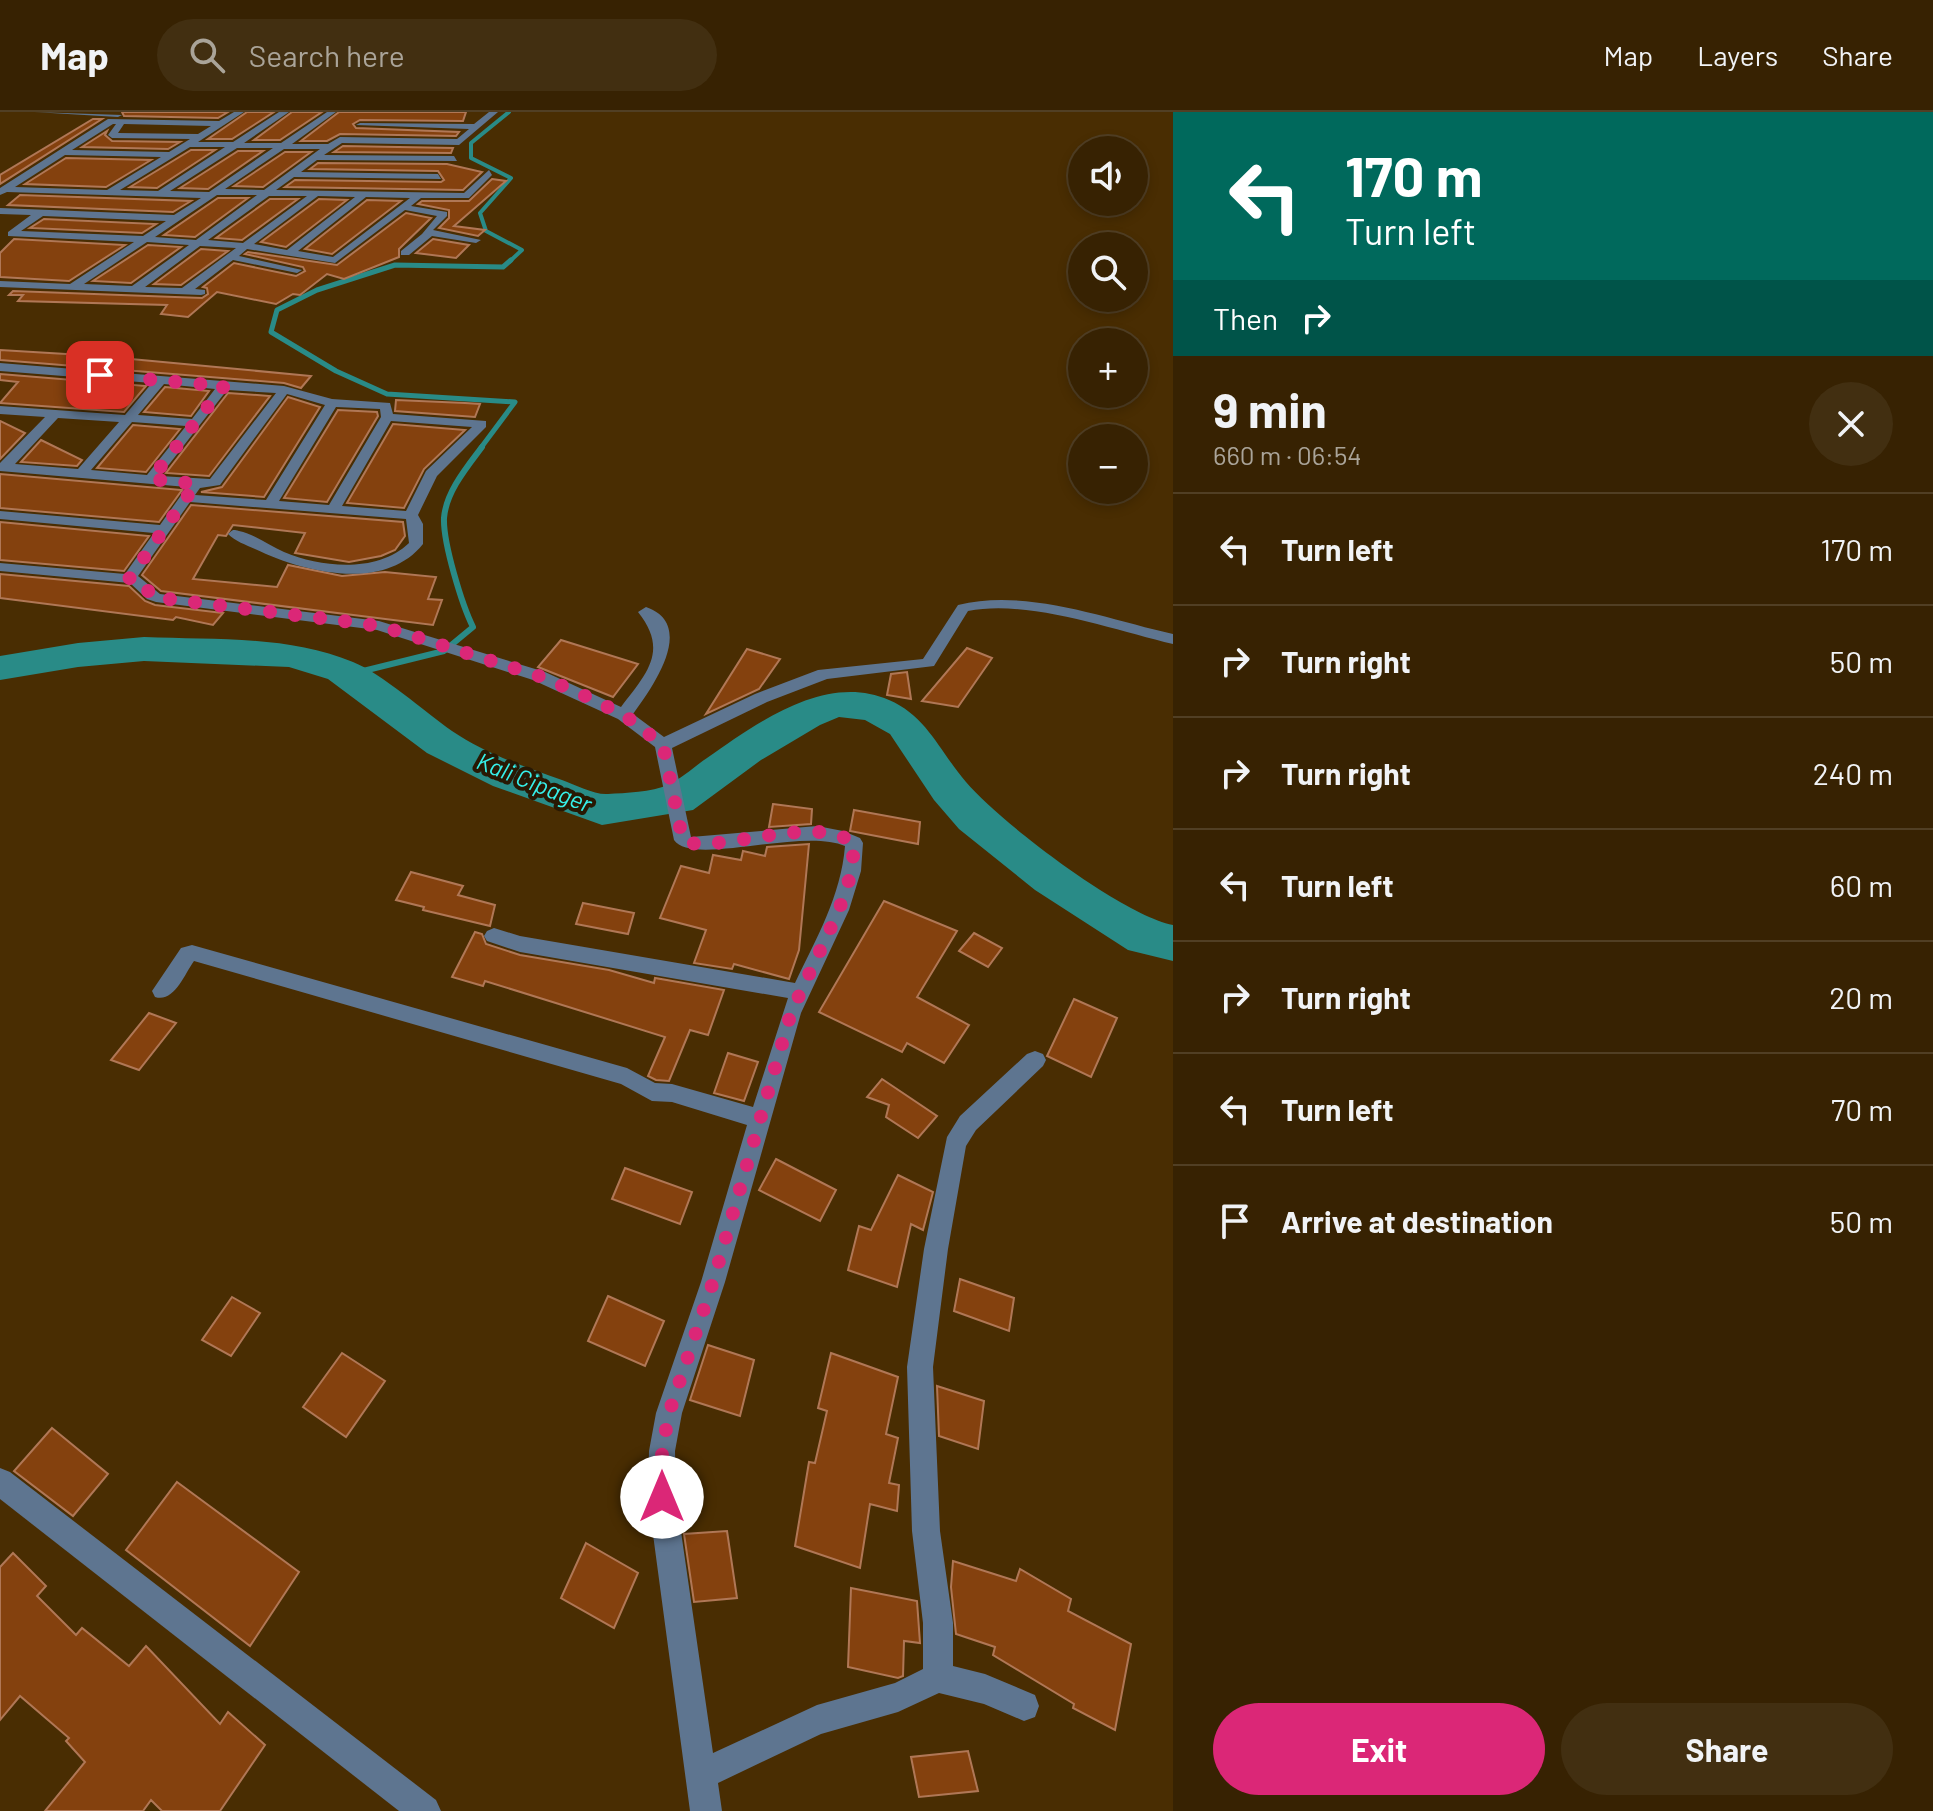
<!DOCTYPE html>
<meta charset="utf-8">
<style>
:root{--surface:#372202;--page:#422f11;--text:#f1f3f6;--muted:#aaa499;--line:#513f24;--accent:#db2777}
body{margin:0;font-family:Barlow,sans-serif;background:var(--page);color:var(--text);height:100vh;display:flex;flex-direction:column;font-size:30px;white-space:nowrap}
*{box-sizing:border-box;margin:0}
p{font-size:26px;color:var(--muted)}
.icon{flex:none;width:44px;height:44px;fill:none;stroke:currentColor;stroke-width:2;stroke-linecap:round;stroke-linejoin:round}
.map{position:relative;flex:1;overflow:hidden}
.details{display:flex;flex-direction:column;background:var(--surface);width:760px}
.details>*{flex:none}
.guide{background:#00695c;color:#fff;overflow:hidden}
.tools{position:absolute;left:1068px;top:24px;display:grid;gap:16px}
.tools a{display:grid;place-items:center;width:80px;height:80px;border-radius:50%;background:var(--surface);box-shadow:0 4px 12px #0003,0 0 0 2px var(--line);font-size:40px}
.pin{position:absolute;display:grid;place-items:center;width:68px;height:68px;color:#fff;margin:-34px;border-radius:16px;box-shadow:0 4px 12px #0006}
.me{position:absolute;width:88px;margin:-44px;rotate:0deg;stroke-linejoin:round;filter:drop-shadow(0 0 6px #0008)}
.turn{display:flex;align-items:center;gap:28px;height:168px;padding:0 40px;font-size:36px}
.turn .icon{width:104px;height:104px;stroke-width:2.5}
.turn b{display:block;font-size:56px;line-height:68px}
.then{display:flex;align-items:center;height:76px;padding:0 40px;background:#0003;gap:16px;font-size:30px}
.round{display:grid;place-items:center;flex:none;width:84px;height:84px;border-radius:42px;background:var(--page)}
.summary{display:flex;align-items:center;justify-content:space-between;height:136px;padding:0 40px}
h1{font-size:48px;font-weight:700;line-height:60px}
.button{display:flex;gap:16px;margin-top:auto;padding:16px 40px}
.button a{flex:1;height:92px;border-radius:48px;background:var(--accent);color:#fff;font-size:32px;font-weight:700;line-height:92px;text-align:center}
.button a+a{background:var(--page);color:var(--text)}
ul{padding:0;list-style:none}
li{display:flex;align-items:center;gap:24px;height:112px;padding:0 40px;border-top:2px solid var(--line)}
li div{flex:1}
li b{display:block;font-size:30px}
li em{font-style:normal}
header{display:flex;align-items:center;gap:48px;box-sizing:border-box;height:112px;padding:0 40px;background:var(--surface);border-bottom:2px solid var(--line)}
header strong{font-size:38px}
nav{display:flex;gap:44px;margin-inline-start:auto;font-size:28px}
.search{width:560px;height:72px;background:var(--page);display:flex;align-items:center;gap:20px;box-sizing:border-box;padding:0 28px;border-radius:44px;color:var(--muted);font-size:30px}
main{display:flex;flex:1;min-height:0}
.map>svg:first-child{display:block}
</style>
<header>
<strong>Map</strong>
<div class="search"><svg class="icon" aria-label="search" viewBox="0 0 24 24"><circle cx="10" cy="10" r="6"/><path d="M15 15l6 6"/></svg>Search here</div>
<nav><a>Map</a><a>Layers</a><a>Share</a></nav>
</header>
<main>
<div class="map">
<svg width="1173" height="1699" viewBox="0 0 1173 1699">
<rect width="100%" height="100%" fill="#492d02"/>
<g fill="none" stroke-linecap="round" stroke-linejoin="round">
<polyline stroke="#298b87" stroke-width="4" points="509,150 522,138 486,119 480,101 511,66 471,46 471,31 509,0"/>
<polyline stroke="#298b87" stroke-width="5" points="480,337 515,290 387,282 336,259 271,220 277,198 317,178 395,153 503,155 511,148"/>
<path stroke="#298b87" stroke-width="6" d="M347,563L444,539L473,515C462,493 443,431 444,406C446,380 467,355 482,335"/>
<path fill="#298b87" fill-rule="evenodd" d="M144,525C214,528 287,523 353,550C381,561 425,600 452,619C484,641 525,655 562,668C576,673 594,683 608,682C625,681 652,680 668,673C681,667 695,654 707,646C757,611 826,560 889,588C927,604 940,640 966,670C1001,711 1121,802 1173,813V849L1128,838L1035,778L959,717L934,688L890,622L865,608L839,605L820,613L761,648L693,698L602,713L493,674L427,641L328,567L289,555L144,549L78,555L0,568V544L78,531Z"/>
</g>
<g fill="#84410e" stroke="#b07756" stroke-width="2">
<polygon points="122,0 228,0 218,6 124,4"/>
<polygon points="247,0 274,0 232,27 208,27"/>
<polygon points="292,0 322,0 280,28 254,28"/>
<polygon points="339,0 466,0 463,9 360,8 353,12 356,16 459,20 456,24 340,22 327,29 301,29"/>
<polygon points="93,7 102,7 0,72 0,63"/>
<polygon points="107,19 105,23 112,29 180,30 168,37 82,35"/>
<polygon points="343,34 453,36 451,41 334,40"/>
<polygon points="191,38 215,38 157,76 130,75"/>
<polygon points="238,39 263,39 208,77 180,76"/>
<polygon points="285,40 311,40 263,75 234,74"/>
<polygon points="66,46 151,48 106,75 25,72"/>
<polygon points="318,51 447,52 482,60 463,78 285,75 295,68 441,70 444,68 438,59 310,57"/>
<polygon points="492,67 506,69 454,114 485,118 478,124 439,116 449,106 449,98 418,92 422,89 469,89"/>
<polygon points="20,83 191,89 173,100 8,93"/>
<polygon points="218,86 248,86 195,125 164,123"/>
<polygon points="270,87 298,87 242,128 216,126"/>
<polygon points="319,87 347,88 286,135 261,130"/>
<polygon points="367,88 401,89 332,142 305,137"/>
<polygon points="406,101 431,106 399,137 399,145 344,167 327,162 300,183 293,182 276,192 217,180 188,205 161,202 167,193 18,189 23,183 9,183 13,179 202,186 208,182 207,176 203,175 234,151 296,164 305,159 303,155 245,142 248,140 337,153"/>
<polygon points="44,107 156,112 142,121 30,116"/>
<polygon points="14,127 125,133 69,169 0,165 0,141"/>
<polygon points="433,127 469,133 456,146 416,141"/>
<polygon points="148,133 181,135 131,171 93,169"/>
<polygon points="201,137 228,139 181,173 154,172"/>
<polygon points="0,238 99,244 311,264 301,276 284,271 0,248"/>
<polygon points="0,262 146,274 124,300 0,291 18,270 0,268"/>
<polygon points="165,275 209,279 191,304 144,300"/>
<polygon points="228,281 270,284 209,364 166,361"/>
<polygon points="288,285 320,295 264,385 201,380 222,375"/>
<polygon points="396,288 465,291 480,292 475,305 395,299"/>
<polygon points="338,298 377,300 378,304 327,390 284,386"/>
<polygon points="0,309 25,321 0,347"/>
<polygon points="393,312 465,318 424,357 404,396 347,391"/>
<polygon points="133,313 180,317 146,360 97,356"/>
<polygon points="41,328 82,348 77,354 21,350"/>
<polygon points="0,362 182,378 159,410 0,396"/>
<polygon points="191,393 403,410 405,424 395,438 381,444 349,450 295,441 305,421 233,413 226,424 218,423 193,467 277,475 288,453 342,464 385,460 436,465 428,487 442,488 433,513 161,479 142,463"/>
<polygon points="0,410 149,424 124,459 0,448"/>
<polygon points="0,462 129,474 145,489 155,493 223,501 213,513 176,505 173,508 0,486"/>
<polygon points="561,528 638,552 613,585 538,555"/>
<polygon points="967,536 992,546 958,595 922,589"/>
<polygon points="747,537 780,547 759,577 706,602"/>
<polygon points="907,560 911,587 887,583 891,562"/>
<polygon points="773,692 812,697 811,712 769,715"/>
<polygon points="854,698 920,710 918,732 850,719"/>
<polygon points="809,732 799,838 789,867 734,852 732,857 694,851 706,818 660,806 681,754 709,761 713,743 741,748 743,739 765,744 767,735"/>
<polygon points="411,760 463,774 458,783 495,793 490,814 423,798 424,795 396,788"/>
<polygon points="884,789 957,819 917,885 969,913 944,951 907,931 902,940 819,900"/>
<polygon points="583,791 634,801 628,822 576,812"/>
<polygon points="475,820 482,822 486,832 520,843 609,858 654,871 655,866 724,878 708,923 690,918 669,969 656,968 648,964 665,925 485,869 483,874 452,865"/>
<polygon points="974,821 1002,836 988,855 959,839"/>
<polygon points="1074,887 1117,906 1091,965 1047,944"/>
<polygon points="149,901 176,911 139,958 111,948"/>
<polygon points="728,941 758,950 744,989 714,981"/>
<polygon points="882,967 937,1004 918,1026 886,1005 889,993 867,985"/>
<polygon points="776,1047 836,1078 820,1109 759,1078"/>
<polygon points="625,1056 692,1080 680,1112 612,1087"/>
<polygon points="898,1063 933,1080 923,1118 911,1112 897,1175 848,1158 859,1114 871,1118"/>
<polygon points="960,1167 1014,1186 1009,1219 954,1199"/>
<polygon points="608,1184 664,1209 645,1254 588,1229"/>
<polygon points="232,1185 260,1201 231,1244 202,1228"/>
<polygon points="708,1233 754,1248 740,1304 690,1288"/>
<polygon points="342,1241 385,1269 346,1325 303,1295"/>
<polygon points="831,1241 898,1265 886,1322 898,1326 889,1371 899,1373 897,1399 870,1392 860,1456 795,1434 809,1350 815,1351 827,1299 818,1296"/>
<polygon points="937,1274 984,1289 978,1337 939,1324"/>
<polygon points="52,1316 108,1362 73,1404 14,1359"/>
<polygon points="177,1370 299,1460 250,1534 126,1438"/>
<polygon points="727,1419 737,1486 694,1490 684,1422"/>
<polygon points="586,1431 638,1461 614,1516 561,1486"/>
<polygon points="13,1441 46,1474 37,1484 76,1523 82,1516 129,1554 146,1534 220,1612 228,1600 265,1633 220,1699 162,1699 151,1688 143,1699 45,1699 85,1650 66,1629 69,1626 20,1584 0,1608 0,1455"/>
<polygon points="953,1449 1016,1469 1020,1457 1071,1487 1068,1499 1131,1532 1115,1618 1073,1596 1074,1592 993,1543 995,1535 956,1522 951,1475"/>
<polygon points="851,1476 917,1489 920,1531 904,1529 903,1564 898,1566 848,1555"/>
<polygon points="968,1639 978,1679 919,1685 911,1645"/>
</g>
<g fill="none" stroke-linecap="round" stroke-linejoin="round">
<g fill="#5e7590" fill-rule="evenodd">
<polygon points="34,0 122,3 118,5"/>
<path d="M234,0H244L198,30H233L279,0H289L244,31H281L327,0H336L292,32H328L340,25L457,27L469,17L356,13L360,11L474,12L489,0H498L459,33L342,31L324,43L454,44L457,49L317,48L301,60L438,62L441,67L294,65L276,78L464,81L489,58L492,63L469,86H421L411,94L447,100V104L433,118L481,128L476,131L432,124L409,143H401V139L422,122L437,104L405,98L335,151L247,137L239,144L302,158L297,161L233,148L195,177L205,178V182L201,183L0,175V169L70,172L134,130L8,124V120L31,103L0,102V96L174,103L201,86L7,80L0,83V76L108,7L219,9ZM113,12H116L108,23L112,26L190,27L169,40L72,38ZM124,12L211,14L198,22L118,21ZM190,35H225L158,79L120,78ZM237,36H273L209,80L170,79ZM284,37H320L264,78L225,77ZM65,43L161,45L107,78L15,75ZM217,83H257L196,128L155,125ZM269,84H307L243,131L208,128ZM318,84L355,85L287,138L254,132ZM366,85L410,86L333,145L298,139ZM43,104L166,109L143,124L21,119ZM147,130L189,133L132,174L84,172ZM200,134L236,136L182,176L145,175Z"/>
<path d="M0,251L284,274L332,287L390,291L393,302L486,309V315L437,364L418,403L423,412V432C384,481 303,460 255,437C246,433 235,429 228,422C233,418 232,417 239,419C254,422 270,434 284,440C322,456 378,461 409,431L406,407L190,390L138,464L160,482L379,509L545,560L621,595C647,561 669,539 638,500L646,495C698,513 651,577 633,602L664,625L755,582L818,558L923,547L958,493C1027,476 1106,507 1173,522V532C1113,518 1029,487 968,499L934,554L827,567L767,590L672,636L691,725L817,714L843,719L860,726L863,731L861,759L849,798L801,901L725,1170L682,1301L675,1339L676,1385L713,1641L817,1593L895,1571L923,1557V1511L912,1419L907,1255L924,1137L947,1025L960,1004L1027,942L1035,939L1043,942L1046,948L1043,954L976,1018L966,1034L948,1137L933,1255L940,1419L953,1511V1554L985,1562L1035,1583L1039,1594L1035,1605L1024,1609L984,1592L939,1581L898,1600L821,1622L718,1671L722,1699H690L648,1385L649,1339L656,1301L701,1170L747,1013L672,990L652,989L621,972L194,849C184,863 174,891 155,885L152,879L181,836L192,833L627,956L655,971L672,972L753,995L788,886L520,840L487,829L484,824L487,819L494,816L520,824L795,871C816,827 841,784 845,734C802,715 692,755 674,728L655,635L618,607L533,568L377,518L156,490L147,487L130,471L0,459V451L125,462L154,421L0,407V399L160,413L187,375L0,359V351L45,305L0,302V294L125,303L152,271L0,259ZM164,272L215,277L192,307L138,303ZM227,278L276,281L210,367L160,364ZM287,282L325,293L266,388L195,383L200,376L220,373ZM336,295L380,297L381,305L329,393L279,389ZM58,306L119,310L78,357L15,352ZM391,309L472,315L426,359L406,399L342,394ZM132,310L186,314L147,363L91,358Z"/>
<polygon points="0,1356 10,1360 436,1688 441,1699 399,1699 0,1387"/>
</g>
</g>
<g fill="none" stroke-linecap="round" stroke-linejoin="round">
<path stroke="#db2777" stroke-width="14" stroke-dasharray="0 25.2" d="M100,263L224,274L151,367L196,372L129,467L143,471L152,485L367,512L397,519L539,564L577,580L624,603L663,633L681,720L683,728L688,731C734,737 815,703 854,731L852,759L839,798L791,901L713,1170L669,1301L662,1339V1385"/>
</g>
<g text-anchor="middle" stroke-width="8" stroke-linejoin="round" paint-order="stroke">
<g font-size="24" font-style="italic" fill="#36efe9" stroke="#281803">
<text transform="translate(534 671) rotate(22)" y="8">Kali Cipager</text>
</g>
</g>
</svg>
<div class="tools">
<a><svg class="icon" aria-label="sound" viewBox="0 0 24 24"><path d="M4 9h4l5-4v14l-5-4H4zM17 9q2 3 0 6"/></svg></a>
<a><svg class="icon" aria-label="search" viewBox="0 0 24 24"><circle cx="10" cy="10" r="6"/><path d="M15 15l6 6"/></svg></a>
<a>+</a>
<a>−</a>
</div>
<div class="pin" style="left:100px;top:263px;background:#d93025"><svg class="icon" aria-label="arrive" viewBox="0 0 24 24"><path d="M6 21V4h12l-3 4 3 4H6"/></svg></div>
<svg class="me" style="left:662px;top:1385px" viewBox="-20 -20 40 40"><circle r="19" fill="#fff"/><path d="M0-13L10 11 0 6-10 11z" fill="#db2777"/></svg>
</div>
<section class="details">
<div class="guide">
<div class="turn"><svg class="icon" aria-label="left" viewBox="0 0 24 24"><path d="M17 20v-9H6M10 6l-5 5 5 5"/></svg><div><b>170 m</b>Turn left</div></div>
<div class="then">Then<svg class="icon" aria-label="right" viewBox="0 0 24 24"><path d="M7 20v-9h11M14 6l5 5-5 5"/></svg></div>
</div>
<div class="summary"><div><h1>9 min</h1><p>660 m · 06:54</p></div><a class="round"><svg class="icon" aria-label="close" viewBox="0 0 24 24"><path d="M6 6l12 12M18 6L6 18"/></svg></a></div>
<ul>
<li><svg class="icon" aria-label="left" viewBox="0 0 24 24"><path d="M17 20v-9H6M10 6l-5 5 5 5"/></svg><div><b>Turn left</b></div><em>170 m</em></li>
<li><svg class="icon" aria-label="right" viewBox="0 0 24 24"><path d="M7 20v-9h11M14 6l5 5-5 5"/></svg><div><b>Turn right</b></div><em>50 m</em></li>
<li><svg class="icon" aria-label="right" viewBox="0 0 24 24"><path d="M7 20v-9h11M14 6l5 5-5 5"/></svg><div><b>Turn right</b></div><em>240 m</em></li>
<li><svg class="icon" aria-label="left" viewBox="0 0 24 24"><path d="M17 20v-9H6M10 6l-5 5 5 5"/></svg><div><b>Turn left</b></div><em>60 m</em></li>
<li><svg class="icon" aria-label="right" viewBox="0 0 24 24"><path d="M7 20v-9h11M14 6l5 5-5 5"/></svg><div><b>Turn right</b></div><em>20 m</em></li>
<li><svg class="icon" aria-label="left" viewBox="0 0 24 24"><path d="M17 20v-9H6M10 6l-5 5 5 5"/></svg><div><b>Turn left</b></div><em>70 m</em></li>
<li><svg class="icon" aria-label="arrive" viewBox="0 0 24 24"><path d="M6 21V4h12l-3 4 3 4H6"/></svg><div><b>Arrive at destination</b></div><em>50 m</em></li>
</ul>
<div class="button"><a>Exit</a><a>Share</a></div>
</section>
</main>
